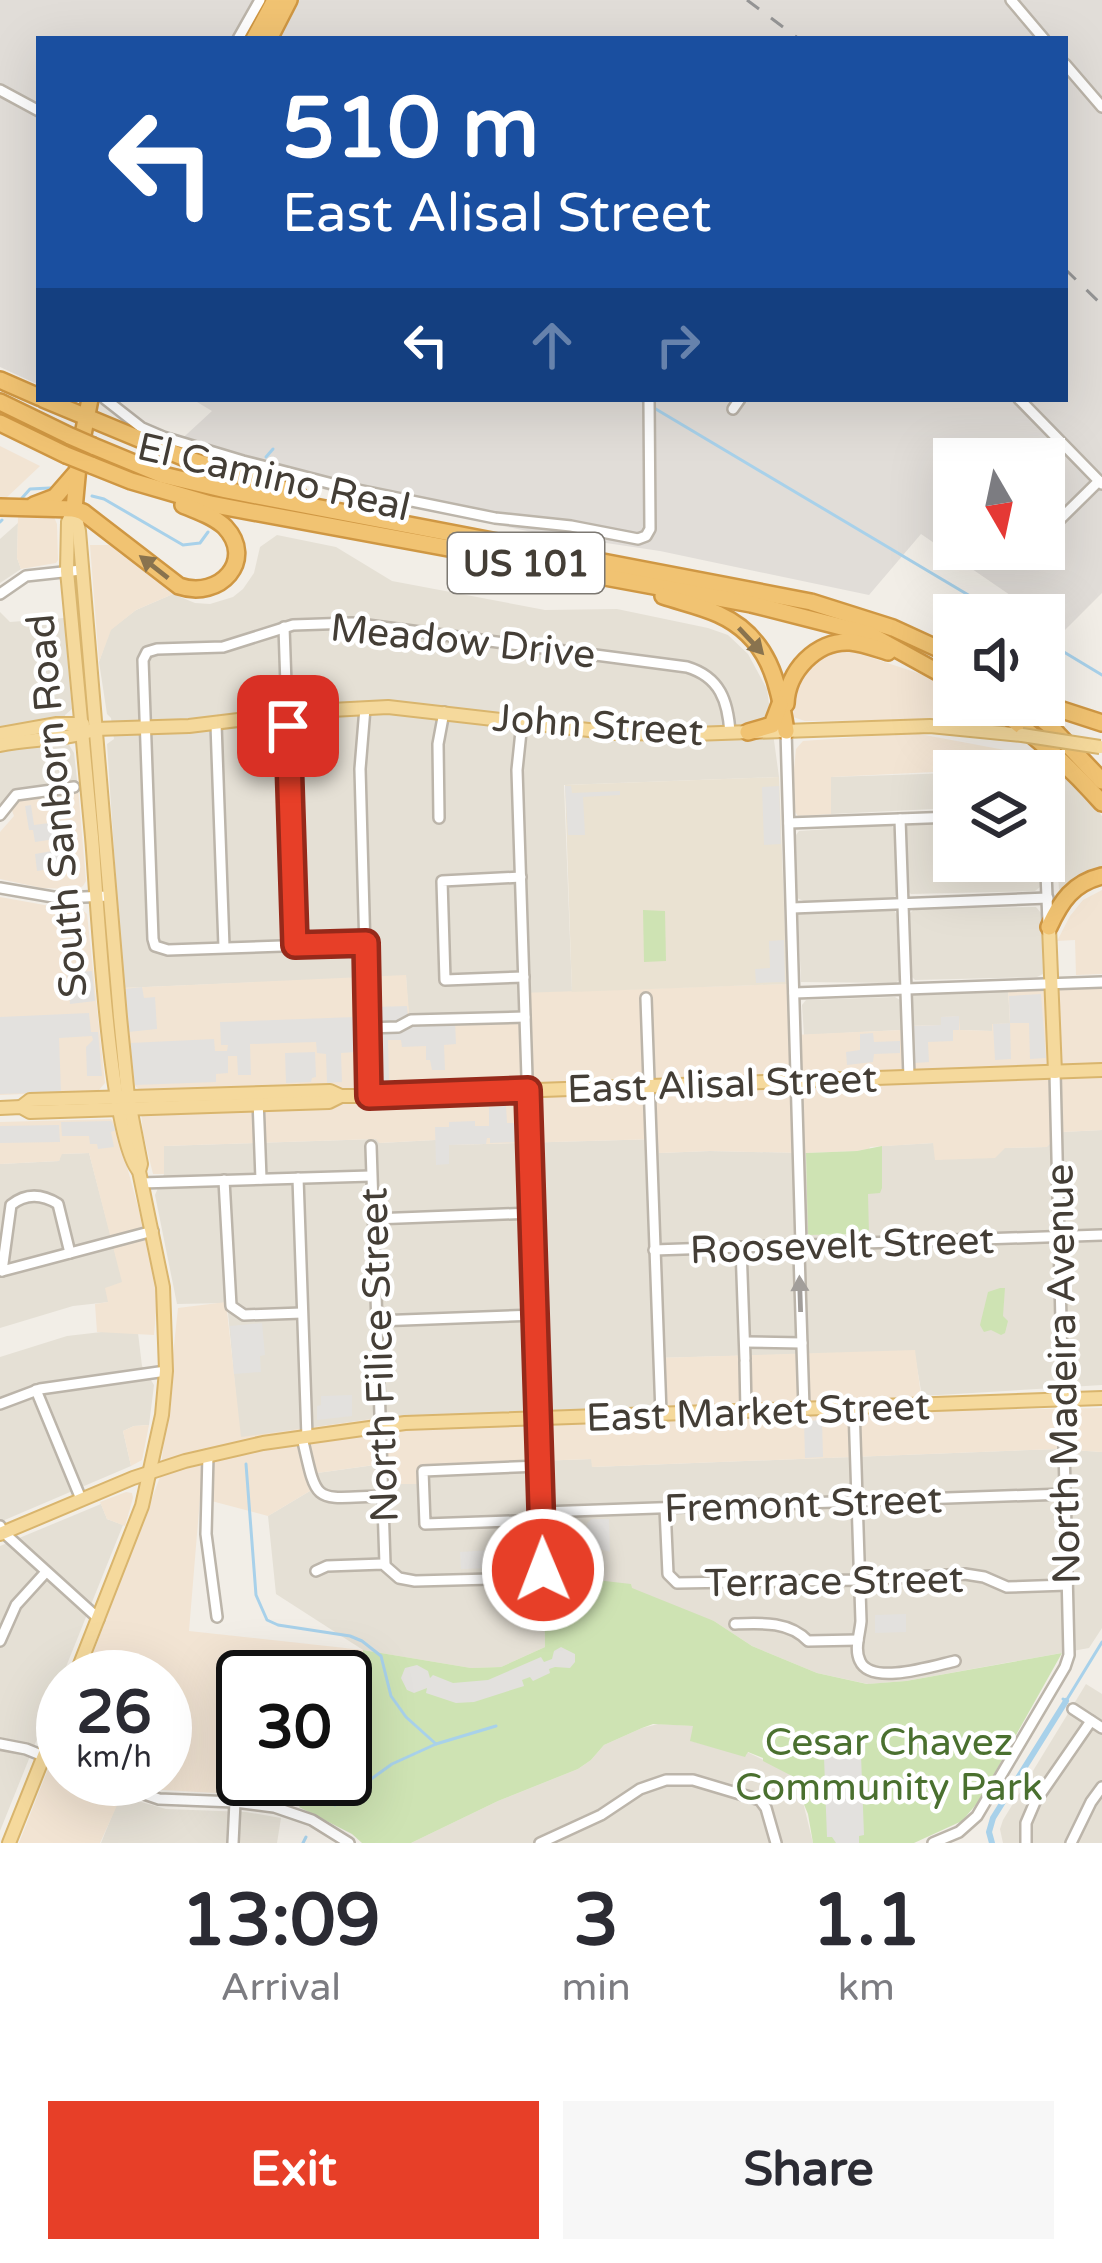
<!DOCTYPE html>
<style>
:root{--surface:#fff;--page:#f7f7f7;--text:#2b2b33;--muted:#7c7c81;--accent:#e73f28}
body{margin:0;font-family:"Varela Round",sans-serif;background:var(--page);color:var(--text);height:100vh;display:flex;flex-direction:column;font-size:45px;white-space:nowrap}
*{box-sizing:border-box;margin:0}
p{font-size:39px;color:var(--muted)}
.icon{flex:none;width:66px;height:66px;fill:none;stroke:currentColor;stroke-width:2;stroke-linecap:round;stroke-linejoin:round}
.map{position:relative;height:1843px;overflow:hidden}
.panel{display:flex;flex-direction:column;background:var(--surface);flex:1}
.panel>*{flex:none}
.banner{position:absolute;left:36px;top:36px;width:1032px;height:366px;border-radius:0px;box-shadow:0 12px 48px #0002;background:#1a4fa0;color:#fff;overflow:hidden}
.needle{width:78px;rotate:171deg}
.controls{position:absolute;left:933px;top:438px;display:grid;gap:24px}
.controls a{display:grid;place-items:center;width:132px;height:132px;border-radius:0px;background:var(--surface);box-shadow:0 12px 48px #0002;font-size:60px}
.speed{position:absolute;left:36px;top:1650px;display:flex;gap:24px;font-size:60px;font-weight:700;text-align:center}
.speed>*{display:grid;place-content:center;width:156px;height:156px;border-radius:50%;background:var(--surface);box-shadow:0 12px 48px #0002;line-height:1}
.speed small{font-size:30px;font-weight:400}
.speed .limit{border:6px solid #111;border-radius:18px;background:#fff;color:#111}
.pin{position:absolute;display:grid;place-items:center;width:102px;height:102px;color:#fff;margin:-51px;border-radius:24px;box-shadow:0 6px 18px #0006}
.me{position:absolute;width:132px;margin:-66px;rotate:359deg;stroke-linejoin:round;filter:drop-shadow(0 0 9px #0008)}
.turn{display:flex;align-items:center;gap:42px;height:252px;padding:0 48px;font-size:54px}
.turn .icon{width:156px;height:156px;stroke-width:2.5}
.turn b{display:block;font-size:84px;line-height:102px}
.lanes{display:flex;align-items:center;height:114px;padding:0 48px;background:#0003;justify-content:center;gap:60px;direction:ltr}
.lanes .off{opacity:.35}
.eta{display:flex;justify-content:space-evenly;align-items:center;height:204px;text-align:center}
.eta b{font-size:72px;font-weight:800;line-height:84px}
.action{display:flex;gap:24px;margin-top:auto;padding:24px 48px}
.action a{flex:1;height:138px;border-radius:0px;background:var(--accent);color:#fff;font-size:48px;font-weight:800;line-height:138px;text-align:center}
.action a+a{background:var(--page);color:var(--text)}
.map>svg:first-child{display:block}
</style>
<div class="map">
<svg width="1102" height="1843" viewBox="0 0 1102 1843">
<rect width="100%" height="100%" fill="#f2eee7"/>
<g fill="#e5e0d5">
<polygon points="18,523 17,558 21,569 0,583 0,539"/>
<polygon points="277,535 336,547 392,581 545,610 617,609 708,628 728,635 748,654 767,689 779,777 564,785 572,992 520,1021 409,1025 406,976 123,988 107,744 114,739 111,718 107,714 99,662 110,630 136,610 173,594 195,603 210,604 233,597 243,589 254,573 260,547"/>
<polygon points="0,612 10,622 64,618 72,709 65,715 69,745 74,753 78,788 10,805 0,803"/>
<polygon points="1063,766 1102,816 1102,873 1081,876 1059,890 1054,820 1044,803 1044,774"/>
<polygon points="954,773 954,808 831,814 830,777"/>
<polygon points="954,823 954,861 1039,861 1040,887 1035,891 911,894 907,891 902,827 906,824"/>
<polygon points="891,825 894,829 897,894 893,898 806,902 797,898 796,835 799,831"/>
<polygon points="1036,907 1041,913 1043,974 1037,977 915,980 912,977 907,916 914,909"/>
<polygon points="894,910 897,915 900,979 896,983 801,982 798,914"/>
<polygon points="1008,988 1010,1023 993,1031 959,1030 959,1017 941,1025 909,1026 908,1003 913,995"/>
<polygon points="895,997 900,1000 901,1030 804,1035 802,1005 806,1000"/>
<polygon points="1102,1130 1102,1385 922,1396 914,1351 657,1358 657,1406 386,1417 240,1438 227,1303 177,1304 155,1195 164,1174 163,1146 377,1139 380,1143 435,1140 450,1145 659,1139 660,1153 710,1151 806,1153 809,1235 868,1235 868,1193 882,1188 882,1146 934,1143 1005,1148 1046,1147 1062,1132"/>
<polygon points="89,1153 123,1283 109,1302 73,1306 0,1328 0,1164 59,1161 61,1154"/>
<polygon points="110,1331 138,1333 142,1366 154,1385 149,1425 134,1426 123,1431 131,1466 0,1522 0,1357 67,1336"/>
<polygon points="1057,1449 1102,1452 1102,1628 1089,1648 906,1681 868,1684 817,1673 752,1646 714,1621 544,1584 545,1647 501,1667 471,1668 363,1650 276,1594 268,1516 320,1485 317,1473 375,1465 376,1484 418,1484 419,1465 592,1459 593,1467"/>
<polygon points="101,1504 107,1519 123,1525 0,1831 0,1546"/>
<polygon points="1086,1684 1102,1694 1102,1843 1003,1843 1000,1829 1003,1820"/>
<polygon points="658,1724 694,1726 691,1741 746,1756 747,1752 786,1771 792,1776 801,1794 813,1843 411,1843 498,1801 578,1769 591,1760 604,1745 642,1728"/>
<polygon points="120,1796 166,1809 246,1812 281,1818 277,1843 101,1843"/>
</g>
<g fill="#f2e4d3">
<polygon points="0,446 40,466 5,499 0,497"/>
<polygon points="18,516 54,517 57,524 58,560 56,563 21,569 17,558"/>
<polygon points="90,545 109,545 173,594 136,610 111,630 99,662"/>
<polygon points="845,649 948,683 954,687 954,705 981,705 1016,728 903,720 805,721 793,717 794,695 813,659"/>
<polygon points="914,733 1036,756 1049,774 1044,774 1044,771 954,771 831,777 831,814 798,816 795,812 793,779 796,749 803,741"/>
<polygon points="78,788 86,881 83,886 78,889 42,888 0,879 0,832 14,816 10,805 21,797"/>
<polygon points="1102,890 1102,974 1076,975 1075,940 1057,941 1070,916 1083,900"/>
<polygon points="0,897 50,906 80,908 87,914 105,1083 98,1091 0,1095"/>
<polygon points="406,975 410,1025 520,1021 520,993 787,984 792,1035 901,1030 909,1026 941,1025 941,1017 959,1016 960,1030 992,1031 992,1024 1010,1023 1008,988 1102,985 1102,1130 1062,1132 1047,1147 1005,1148 995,1158 935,1160 933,1143 870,1147 869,1149 857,1151 806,1153 710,1151 659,1153 658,1139 450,1145 435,1140 379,1143 376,1139 164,1146 164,1174 153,1174 143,1133 139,1089 135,1086 123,988"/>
<polygon points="111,1119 115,1123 143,1225 158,1289 154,1335 97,1332 95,1304 108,1302 105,1288 122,1282 89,1153 62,1154 59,1161 0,1164 0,1122"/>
<polygon points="226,1302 241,1437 386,1417 657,1406 656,1358 915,1350 923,1411 1102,1408 1102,1452 1057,1449 592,1467 591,1459 419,1465 419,1484 375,1484 374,1465 317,1473 320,1485 268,1516 200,1498 189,1631 363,1650 356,1741 345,1753 345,1677 243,1677 243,1779 321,1779 304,1798 128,1788 131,1779 165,1779 165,1677 84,1677 160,1477 178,1308"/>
<polygon points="149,1425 142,1460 131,1466 123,1431 134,1426"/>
<polygon points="126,1492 132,1493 133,1498 125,1526 107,1519 100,1502"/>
<polygon points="63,1731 63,1779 129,1779 100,1843 19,1843"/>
</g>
<path fill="#e1ddd8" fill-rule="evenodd" d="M0,0H1102V593L1063,632L1044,619V615H1039L921,534L869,595L660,551L532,532L326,490L174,446L212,411L192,399H1065V39H39V385L0,367ZM954,459H1044V549H954Z"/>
<polygon fill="#eae2d2" points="779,777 787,984 572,992 565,785"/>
<g fill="#cee3b3">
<polygon points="643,910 665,911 666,961 644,962"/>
<polygon points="882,1146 882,1188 880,1193 868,1194 869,1234 808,1235 806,1153 857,1151"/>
<polygon points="1000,1288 1005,1288 1003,1316 1008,1321 1005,1333 1001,1335 991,1330 984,1332 980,1325 988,1292"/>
<polygon points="561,1576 631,1584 632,1588 714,1621 752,1646 817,1673 867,1684 906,1681 1062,1653 979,1801 962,1821 914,1843 813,1843 808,1814 792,1776 763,1761 763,1758 748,1752 745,1757 690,1741 693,1726 653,1724 642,1728 604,1745 591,1760 578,1769 498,1801 411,1843 362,1843 352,1834 299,1807 321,1779 345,1779 345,1753 356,1741 363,1650 471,1668 501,1667 545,1647 544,1584"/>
</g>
<g fill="#e3e1de">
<polygon points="565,786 571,786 572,793 620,791 620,795 583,797 585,835 568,835"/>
<polygon points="779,786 781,844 764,845 762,787"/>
<polygon points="31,805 34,825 72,820 73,831 67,832 68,837 35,842 33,830 29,830 25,806"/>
<polygon points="70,848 76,865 37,871 35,854"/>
<polygon points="784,940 785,982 756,983 755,969 770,968 769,941"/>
<polygon points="92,971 95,1001 70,1004 67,973"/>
<polygon points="142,987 144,998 155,997 157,1029 128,1032 125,989"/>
<polygon points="1041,994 1046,1058 1030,1059 1029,1023 1010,1023 1011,1059 995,1060 993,1024 1010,1023 1009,996"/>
<polygon points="407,1006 408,1017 455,1020 456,1044 444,1045 445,1070 432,1070 430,1060 426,1060 426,1046 402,1047 401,1040 388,1040 389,1081 377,1081 375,1007"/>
<polygon points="89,1013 91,1032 98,1032 102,1076 87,1076 86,1047 93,1040 92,1036 59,1038 61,1092 0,1094 0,1017"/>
<polygon points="959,1016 959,1030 953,1030 953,1041 928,1042 929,1062 915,1063 914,1026 941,1025 941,1017"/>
<polygon points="355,1017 356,1052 341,1053 342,1082 327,1083 326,1054 317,1053 316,1042 250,1044 251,1075 238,1075 237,1056 228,1056 228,1073 216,1074 216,1082 135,1085 130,1043 214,1039 215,1051 227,1051 228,1045 221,1045 220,1022"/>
<polygon points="873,1033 874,1042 900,1041 900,1053 874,1054 873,1062 847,1065 846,1052 860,1050 860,1034"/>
<polygon points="315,1052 316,1077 312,1078 311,1082 286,1083 285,1053"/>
<polygon points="506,1106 507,1123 521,1123 521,1142 490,1143 490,1138 487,1138 486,1144 449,1145 449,1164 436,1165 435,1127 449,1127 449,1122 475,1121 475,1126 489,1126 489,1107"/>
<polygon points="111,1121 116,1130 111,1132 114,1147 98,1149 97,1144 90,1144 89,1136 62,1136 61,1122"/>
<polygon points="59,1125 60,1142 0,1143 0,1126"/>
<polygon points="262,1323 265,1355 260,1356 261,1372 234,1374 230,1326"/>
<polygon points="352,1395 352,1416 317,1420 317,1406 321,1405 321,1396"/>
<polygon points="822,1420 823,1457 805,1458 804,1421"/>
<polygon points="592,1519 609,1519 610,1552 593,1547 588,1549 587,1523"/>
<polygon points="491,1550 491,1568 461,1569 460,1552"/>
<polygon points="906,1614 906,1632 875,1633 875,1615"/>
<polygon points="561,1647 575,1654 575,1662 570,1668 555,1667 549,1669 550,1673 533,1681 530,1677 522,1680 524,1686 474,1702 456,1703 426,1693 427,1688 414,1693 407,1690 401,1678 405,1668 417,1665 428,1671 430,1678 433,1675 453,1683 488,1680 541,1657 544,1662 552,1659 554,1651"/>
<polygon points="843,1743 851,1745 856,1756 861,1755 864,1835 859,1836 859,1843 836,1843 832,1837 827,1837 824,1757 829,1757 836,1745"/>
</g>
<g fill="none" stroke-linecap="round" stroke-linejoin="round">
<g stroke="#a8d1ea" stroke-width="3">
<polyline points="639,399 1002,615"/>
<polyline points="266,457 273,449"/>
<polyline points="92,496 104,499 183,545 200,543 208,532"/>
<polyline points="22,498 30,489 50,488"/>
<polyline points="0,522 2,520"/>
<polyline points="1044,640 1102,675"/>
<polyline points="246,1464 256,1595 267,1620 278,1625 350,1636 362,1641 381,1656 391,1696 406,1717 436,1744"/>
<polyline points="1063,1699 1066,1701 1102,1642"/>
<polyline points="335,1805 392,1764 436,1744 496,1726"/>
<polyline points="303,1843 306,1837"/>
</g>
<polyline stroke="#a8d1ea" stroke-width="6" points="992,1843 989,1832 993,1818 1066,1701"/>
<defs>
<g id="minor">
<polyline points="1011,0 1044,39"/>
<polyline points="238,39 260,0"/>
<polyline points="1065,64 1102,107"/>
<polyline points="0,90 39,111"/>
<polyline points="105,399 142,428 163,437 243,461 348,488 495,518 571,526 638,539 646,536 650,529 649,399"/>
<polyline points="1019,399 1102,484"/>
<polyline points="733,409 740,399"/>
<polyline points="1044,535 1099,481"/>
<polyline points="1020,560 1031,549"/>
<polyline points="0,594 26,576 81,570"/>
<polyline points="284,627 295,945"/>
<polyline points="365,708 360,769 369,1096"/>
<polyline points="216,724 224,947"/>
<polyline points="786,731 801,1245 799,1253 804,1408"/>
<polyline points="0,815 16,795 74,787"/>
<polyline points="439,818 438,744 444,712"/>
<polyline points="900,819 909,1077"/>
<polyline points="1044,821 1048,923"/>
<polyline points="789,823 954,817"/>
<polyline points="521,877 442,881 445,980 524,977"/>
<polyline points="0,888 59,898 109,896"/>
<polyline points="792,908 1048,898"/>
<path d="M366,943L168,950L155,946L153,939L143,660L147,652L157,649L223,647L293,625L352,623L687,667C720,677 728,701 730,733"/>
<polyline points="794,993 1102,982"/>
<polyline points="646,998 661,1414"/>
<polyline points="366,1028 398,1027 411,1020 525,1017"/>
<polyline points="258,1099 261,1179"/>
<polyline points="371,1146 385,1564"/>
<polyline points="298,1178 307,1437"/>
<polyline points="224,1180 231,1306 244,1315 302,1313"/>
<polyline points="141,1183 371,1176"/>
<polyline points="373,1219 532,1213"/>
<polyline points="741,1247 745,1359"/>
<polyline points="654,1250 1102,1235"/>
<path d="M2,1271L11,1205C26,1193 42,1194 58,1204L70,1253"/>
<polyline points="2,1271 153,1231"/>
<polyline points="376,1321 536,1315"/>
<polyline points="745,1342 802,1343"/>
<polyline points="745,1362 746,1411"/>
<polyline points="36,1390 81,1499"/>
<polyline points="0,1404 40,1389 166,1371"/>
<path d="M854,1407L861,1621C860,1634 854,1649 860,1661C871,1686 933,1666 955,1661"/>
<path d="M302,1437C318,1507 312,1498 383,1496"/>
<polyline points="208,1455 206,1534 217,1617"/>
<polyline points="540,1466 423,1471 425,1524 542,1520"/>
<polyline points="665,1508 668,1574 677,1583 860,1580 965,1574 984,1577 1007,1587 1067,1585"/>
<polyline points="542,1512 1065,1494"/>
<polyline points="0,1526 3,1532 99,1619"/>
<polyline points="316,1571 327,1566 383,1564 399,1578 415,1581 530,1578 537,1576 543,1570 517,770 522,722"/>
<path d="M735,1624C761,1623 789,1621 808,1641L858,1640"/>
<polyline points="0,1641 16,1605 46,1572"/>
<polyline points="1073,1709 1102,1728"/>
<polyline points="0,1744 26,1749 63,1764"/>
<polyline points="100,1779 159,1799 235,1802 274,1807 312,1820 349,1843"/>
<polyline points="233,1843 235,1802"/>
<polyline points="540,1843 601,1815 640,1789 666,1780 693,1780 760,1800 766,1808 776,1843"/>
<polyline points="933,1843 959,1832 977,1816 1065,1667 1069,1655 1055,1072"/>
<polyline points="1026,1843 1026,1823 1035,1802 1091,1721"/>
<polyline points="1071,1843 1091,1802 1102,1787"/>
</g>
<g id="major">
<polyline points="74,509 79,531 120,1017 128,1097 141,1164 139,1171 163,1287 166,1371 162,1415 142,1506 75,1677"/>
<path d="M74,509L68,522L67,571C75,660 84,748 92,837C97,894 109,1139 139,1171"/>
<polyline points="0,734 57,724 83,724"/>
<path d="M0,745C30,738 68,741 95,729L189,726L312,711L388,707L615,733L693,734L930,726L1022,735"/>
<polyline points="1049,927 1055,1072"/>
<polyline points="21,1107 30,1100 330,1091 341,1096 371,1096 1102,1070"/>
<polyline points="0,1108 21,1107 30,1112 329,1102 341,1096"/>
<polyline points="0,1534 133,1478 185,1461 263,1443 405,1423 1102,1398"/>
<polyline points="9,1843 63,1708"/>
</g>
<g id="highway">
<polyline points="254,39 275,0"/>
<polyline points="269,39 289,0"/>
<polyline points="0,380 39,397"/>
<polyline points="43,399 190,460 298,494"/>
<polyline points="0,402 70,436"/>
<polyline points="0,423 66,455"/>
<polyline points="93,446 163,475 226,490 811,602 893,628 954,656"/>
<polyline points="91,465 131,481 210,504 751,604 869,634 954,681"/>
<polyline points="34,505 55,497 75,474"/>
<path d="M0,507L74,509L83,512L179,586C220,600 256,560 225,527C214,516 197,511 183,505"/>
<polyline points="74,509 79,455 90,399"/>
<path d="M663,596C681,602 700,606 718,614C769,637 778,681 786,731"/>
<polyline points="1044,701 1059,709 1102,723"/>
<path d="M786,704C787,672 816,640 850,642C862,643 875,648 888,652"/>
<path d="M993,705C1034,734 1069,766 1102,803"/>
<polyline points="1024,705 1049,725 1102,781"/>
<polyline points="748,732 772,725 780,704"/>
<path d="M1049,927C1061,901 1073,883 1102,876"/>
</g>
</defs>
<use href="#minor" stroke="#bcb5aa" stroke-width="14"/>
<use href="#major" stroke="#d9b56d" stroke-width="16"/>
<use href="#highway" stroke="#cf9743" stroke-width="20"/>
<use href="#minor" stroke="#fff" stroke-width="9"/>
<use href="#major" stroke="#f5d99c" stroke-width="12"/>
<use href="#highway" stroke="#f1c372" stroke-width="15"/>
<g stroke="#959595" stroke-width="3" stroke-dasharray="15 15" stroke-linecap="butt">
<polyline points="747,0 799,39"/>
<polyline points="1065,269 1102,305"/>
</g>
<defs>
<polyline id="major-bridge" points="1022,735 1100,747"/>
<g id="highway-bridge">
<polyline points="70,436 93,446"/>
<polyline points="66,455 91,465"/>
</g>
</defs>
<use href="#major-bridge" stroke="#d9b56d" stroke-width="16" stroke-linecap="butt"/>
<use href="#highway-bridge" stroke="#cf9743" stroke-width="20" stroke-linecap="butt"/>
<use href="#major-bridge" stroke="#f5d99c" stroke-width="12"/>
<use href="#highway-bridge" stroke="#f1c372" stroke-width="15"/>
</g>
<defs><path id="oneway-solid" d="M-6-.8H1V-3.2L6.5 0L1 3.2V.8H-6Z" transform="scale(3)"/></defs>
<g fill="#89734e">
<use href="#oneway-solid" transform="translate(154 567) rotate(-142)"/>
<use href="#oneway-solid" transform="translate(751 641) rotate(47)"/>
</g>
<use fill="#a29e9a" href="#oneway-solid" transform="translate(800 1294) rotate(-92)"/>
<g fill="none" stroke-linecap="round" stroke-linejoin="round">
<defs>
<polyline id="route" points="288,726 295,945 366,943 369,1096 528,1090 543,1570"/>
</defs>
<use href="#route" stroke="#96291a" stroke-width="30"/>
<use href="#route" stroke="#e73f28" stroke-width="21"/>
</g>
<g text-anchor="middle" stroke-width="9" stroke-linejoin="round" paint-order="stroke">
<rect fill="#fff" stroke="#7c7872" stroke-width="3" x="448" y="533" width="156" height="60" rx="9"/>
<g font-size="36" font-weight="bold" fill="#443e36">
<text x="526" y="576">US 101</text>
</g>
<g font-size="39" fill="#443e36" stroke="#fff">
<text transform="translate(274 476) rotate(13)" y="14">El Camino Real</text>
<text transform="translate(463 640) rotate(6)" y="14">Meadow Drive</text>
<text transform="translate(598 724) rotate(4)" y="14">John Street</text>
<text transform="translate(56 806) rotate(-95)" y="14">South Sanborn Road</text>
<text transform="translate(722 1083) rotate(-2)" y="14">East Alisal Street</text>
<text transform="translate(842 1244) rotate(-2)" y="14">Roosevelt Street</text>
<text transform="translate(378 1355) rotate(-92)" y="14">North Filice Street</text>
<text transform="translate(1062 1374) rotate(-91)" y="14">North Madeira Avenue</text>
<text transform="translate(758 1411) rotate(-2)" y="14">East Market Street</text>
<text transform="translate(803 1503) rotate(-2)" y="14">Fremont Street</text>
<text transform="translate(834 1580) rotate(-1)" y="14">Terrace Street</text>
</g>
<g font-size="39" fill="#4a702f" stroke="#fff">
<text x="889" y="1755">Cesar Chavez<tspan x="889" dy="45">Community Park</tspan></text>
</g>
</g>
</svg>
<div class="controls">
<a><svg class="needle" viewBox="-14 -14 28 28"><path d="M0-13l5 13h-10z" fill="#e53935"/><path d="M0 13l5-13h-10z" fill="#7c7c81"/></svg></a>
<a><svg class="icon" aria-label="sound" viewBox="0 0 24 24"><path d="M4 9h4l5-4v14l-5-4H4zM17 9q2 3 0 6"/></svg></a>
<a><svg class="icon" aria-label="layers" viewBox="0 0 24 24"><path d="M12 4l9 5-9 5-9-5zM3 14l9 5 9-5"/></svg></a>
</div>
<div class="speed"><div>26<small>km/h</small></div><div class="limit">30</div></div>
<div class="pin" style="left:288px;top:726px;background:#d93025"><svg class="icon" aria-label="arrive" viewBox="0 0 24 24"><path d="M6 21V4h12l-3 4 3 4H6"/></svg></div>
<svg class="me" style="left:543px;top:1570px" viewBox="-20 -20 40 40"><circle r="17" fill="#e73f28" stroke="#fff" stroke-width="3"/><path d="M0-11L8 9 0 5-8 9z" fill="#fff"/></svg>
<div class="banner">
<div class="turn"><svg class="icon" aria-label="left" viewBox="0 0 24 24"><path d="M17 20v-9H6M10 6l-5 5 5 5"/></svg><div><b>510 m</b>East Alisal Street</div></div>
<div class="lanes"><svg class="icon" aria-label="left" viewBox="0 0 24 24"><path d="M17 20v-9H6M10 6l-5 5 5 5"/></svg><svg class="icon off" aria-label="ahead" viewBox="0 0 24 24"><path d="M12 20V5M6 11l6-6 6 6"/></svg><svg class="icon off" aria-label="right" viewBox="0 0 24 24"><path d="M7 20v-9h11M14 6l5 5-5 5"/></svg></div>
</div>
</div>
<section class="panel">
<div class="eta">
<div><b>13:09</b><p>Arrival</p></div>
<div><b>3</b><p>min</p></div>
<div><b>1.1</b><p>km</p></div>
</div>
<div class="action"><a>Exit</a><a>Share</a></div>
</section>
